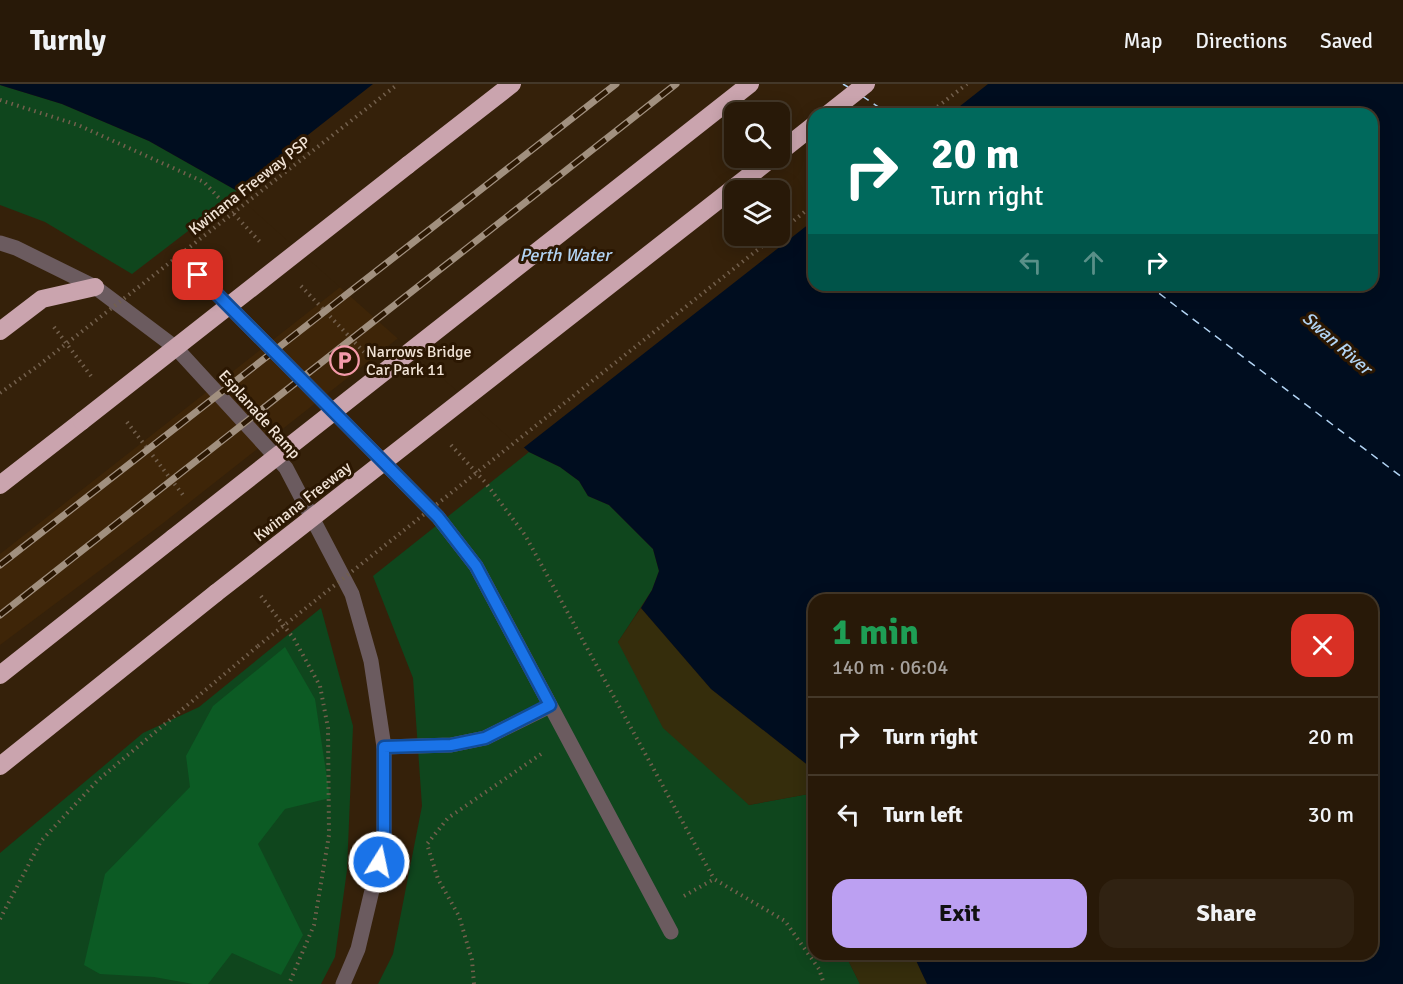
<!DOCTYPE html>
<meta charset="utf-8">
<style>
:root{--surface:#281908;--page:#302212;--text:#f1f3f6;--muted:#a5a09c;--line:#443829;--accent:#bca0f2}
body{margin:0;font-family:Signika,sans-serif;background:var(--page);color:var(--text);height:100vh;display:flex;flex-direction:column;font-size:22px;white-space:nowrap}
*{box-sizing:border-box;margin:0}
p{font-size:20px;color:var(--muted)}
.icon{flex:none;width:33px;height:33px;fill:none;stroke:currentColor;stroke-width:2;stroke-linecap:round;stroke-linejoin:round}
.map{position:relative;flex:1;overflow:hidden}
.details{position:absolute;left:808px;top:510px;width:570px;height:366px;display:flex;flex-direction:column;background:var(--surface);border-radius:18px;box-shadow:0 3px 15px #0003,0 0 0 2px var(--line)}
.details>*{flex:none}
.top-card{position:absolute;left:808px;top:24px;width:570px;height:183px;border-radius:18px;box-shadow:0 3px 15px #0003,0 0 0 2px var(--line);background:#00695c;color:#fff;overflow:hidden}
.buttons{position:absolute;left:724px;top:18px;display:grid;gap:12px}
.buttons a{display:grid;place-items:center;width:66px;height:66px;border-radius:12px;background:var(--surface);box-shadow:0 3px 15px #0003,0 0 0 2px var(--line);font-size:30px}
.pin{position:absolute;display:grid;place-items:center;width:51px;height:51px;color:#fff;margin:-26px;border-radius:12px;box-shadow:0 3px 9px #0006}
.me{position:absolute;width:66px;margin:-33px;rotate:10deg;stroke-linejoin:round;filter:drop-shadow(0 0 4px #0008)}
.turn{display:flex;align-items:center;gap:21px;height:126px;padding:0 24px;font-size:27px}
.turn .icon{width:78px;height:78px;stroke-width:2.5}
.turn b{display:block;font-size:42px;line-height:51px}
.lanes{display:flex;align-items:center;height:57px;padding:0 24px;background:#0003;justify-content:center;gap:30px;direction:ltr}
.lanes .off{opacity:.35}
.round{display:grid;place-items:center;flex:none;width:63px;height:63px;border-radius:18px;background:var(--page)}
.headline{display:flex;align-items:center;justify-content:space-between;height:102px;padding:0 24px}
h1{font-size:36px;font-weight:700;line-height:45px;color:#1e9e55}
.primary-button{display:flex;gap:12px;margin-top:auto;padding:12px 24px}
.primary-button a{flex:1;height:69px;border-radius:18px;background:var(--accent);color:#111;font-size:24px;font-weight:700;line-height:69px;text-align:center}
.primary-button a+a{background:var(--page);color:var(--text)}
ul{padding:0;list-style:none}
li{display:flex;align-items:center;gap:18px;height:78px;padding:0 24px;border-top:2px solid var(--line)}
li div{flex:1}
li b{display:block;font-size:22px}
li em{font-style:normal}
header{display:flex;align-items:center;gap:36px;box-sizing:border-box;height:84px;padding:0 30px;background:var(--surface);border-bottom:2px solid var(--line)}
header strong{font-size:28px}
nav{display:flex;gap:33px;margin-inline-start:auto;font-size:21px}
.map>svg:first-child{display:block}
</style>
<header>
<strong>Turnly</strong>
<nav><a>Map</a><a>Directions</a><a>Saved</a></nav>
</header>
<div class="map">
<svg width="1403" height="900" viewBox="0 0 1403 900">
<rect width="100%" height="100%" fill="#35210a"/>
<polygon fill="#3e2508" points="599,0 721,0 162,440 0,561 0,470"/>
<g fill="#0f461d">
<polygon points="0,1 62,20 149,57 239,108 132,190 45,138 0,121"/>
<polygon points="529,368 560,383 579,397 588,412 609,421 653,465 659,487 652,506 618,558 749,721 814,709 814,870 845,870 860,900 378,900 393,870 422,722 413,594 373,492"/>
<polygon points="321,524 353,642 347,786 335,873 321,900 0,900 0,769 143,649 199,623"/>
</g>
<polygon fill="#0c5b24" points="285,563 315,615 330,714 285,725 258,760 303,851 281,891 232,869 208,900 193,900 154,893 100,890 84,881 105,790 190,703 186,672 213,622"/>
<g fill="#352d0c">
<polygon points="641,524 711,605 814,686 814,709 749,721 663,644 618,558"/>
<polygon points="845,870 913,870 927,900 860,900"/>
</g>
<path fill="#000d1f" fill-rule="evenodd" d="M0,0H1403V900H927L913,870H1372V516H814V686L711,605L641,524L652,506L659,487L653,465L609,421L588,412L579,397L560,383L529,368L239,108L149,57L62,20L0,1ZM735,28H780V74H735ZM814,30H1372V201H814ZM735,106H780V152H735Z"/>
<path fill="#35210a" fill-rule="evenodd" d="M373,0H988L950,30H814V136L522,365L234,109ZM735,28H780V74H735ZM735,106H780V152H735Z"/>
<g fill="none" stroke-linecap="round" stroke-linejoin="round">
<g stroke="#b2d4f4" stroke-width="1.5" stroke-dasharray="8 6" stroke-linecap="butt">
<polyline points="843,0 848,3"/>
<polyline points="862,12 889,30"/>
<polyline points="1148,201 1403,394"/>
</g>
<g stroke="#73604d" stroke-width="4" stroke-dasharray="1.5 4.5" stroke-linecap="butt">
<polyline points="0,16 78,41 204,98 261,159"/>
<polyline points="928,30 967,0"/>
<polyline points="780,148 814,120"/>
<polyline points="301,202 364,268"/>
<polyline points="54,243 91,292"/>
<polyline points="0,309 39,281"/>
<polyline points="127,338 183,411"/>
<polyline points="451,361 485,398 525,451 714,795"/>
<polyline points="261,512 294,555 320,602 328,644 329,751 314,841 289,900"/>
<polyline points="684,812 714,795 785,837 819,885 824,900"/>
<polyline points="0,835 41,757 98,696 258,562"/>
<polyline points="474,900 472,876 459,832 438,795 427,760 448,734 544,668"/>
</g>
<g stroke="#6b5b5f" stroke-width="15">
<polyline points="0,159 16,164 95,203 176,264 286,384 352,510 371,577 384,663 384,756 358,865 343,900"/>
<polyline points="198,191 438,433 476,482 671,848"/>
<polyline points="384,663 451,661 485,654 550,622"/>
</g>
<g stroke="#caa4ae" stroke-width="18">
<polyline points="828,30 866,0"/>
<polyline points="780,68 814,41"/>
<polyline points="408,81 512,0"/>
<polyline points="0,247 42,215 95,203"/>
<polyline points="0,401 82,337"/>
<polyline points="0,591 173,454"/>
<polyline points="0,682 216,509"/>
</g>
<defs>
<g id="rail">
<polyline points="0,481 616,0"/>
<polyline points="0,531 676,0"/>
</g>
</defs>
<use href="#rail" stroke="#a1907f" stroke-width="7"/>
<use href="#rail" stroke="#2b1702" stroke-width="4.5" stroke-dasharray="14" stroke-linecap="butt"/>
<g stroke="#73604d" stroke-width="4" stroke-dasharray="1.5 4.5" stroke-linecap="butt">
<polyline points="39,281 398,0"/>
<polyline points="258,562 775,152"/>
</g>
<g stroke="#caa4ae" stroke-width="18">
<polyline points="82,337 408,81"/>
<polyline points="173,454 750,0"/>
<polyline points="216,509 772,74"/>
</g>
</g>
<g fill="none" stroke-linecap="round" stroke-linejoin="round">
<defs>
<polyline id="route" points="198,191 438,433 476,482 550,621 485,654 451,661 384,663 384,756 379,778"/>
</defs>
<use href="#route" stroke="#114b97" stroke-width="15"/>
<use href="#route" stroke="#1a73e8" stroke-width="10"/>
</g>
<defs>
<symbol id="parking-ring" viewBox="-11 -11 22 22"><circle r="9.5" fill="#2b1702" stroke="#f39aaa" stroke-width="1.5"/><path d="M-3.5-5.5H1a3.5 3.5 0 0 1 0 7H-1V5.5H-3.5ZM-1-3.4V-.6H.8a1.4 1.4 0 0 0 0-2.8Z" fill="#f39aaa"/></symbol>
</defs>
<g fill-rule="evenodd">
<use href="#parking-ring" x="328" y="260" width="33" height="33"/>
</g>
<g text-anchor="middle" stroke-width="6" stroke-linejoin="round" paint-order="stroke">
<g font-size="16" fill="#f1e3d6" stroke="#2b1702">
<text transform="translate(249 101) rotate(-38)" y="6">Kwinana Freeway PSP</text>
<text transform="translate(260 330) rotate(48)" y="6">Esplanade Ramp</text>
<text transform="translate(302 417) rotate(-38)" y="6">Kwinana Freeway</text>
</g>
<g font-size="16" fill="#f1e3d6" stroke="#2b1702" text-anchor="start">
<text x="366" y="273">Narrows Bridge<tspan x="366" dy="18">Car Park 11</tspan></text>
</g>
<g font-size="18" font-style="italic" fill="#b2d4f4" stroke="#2b1702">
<text x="565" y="177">Perth Water</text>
<text transform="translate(1337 259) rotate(41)" y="6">Swan River</text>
</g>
</g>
</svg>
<div class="buttons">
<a><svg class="icon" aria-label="search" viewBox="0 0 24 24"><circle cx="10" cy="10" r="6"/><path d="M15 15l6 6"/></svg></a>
<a><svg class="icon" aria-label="layers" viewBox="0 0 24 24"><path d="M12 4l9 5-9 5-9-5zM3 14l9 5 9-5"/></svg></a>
</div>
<div class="pin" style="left:198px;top:191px;background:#d93025"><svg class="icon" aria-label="arrive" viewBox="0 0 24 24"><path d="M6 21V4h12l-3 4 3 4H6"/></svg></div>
<svg class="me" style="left:379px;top:778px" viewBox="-20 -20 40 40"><circle r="17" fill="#1a73e8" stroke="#fff" stroke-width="3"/><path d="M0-11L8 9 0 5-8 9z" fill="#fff"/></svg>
<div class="top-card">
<div class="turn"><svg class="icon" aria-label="right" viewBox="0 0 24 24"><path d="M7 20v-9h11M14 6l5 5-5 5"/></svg><div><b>20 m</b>Turn right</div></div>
<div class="lanes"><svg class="icon off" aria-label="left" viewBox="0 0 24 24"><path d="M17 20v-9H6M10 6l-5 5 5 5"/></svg><svg class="icon off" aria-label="ahead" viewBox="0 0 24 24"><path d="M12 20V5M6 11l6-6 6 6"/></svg><svg class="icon" aria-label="right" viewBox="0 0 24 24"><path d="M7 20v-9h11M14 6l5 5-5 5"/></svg></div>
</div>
<section class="details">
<div class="headline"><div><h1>1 min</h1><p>140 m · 06:04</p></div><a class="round" style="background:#d93025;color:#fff"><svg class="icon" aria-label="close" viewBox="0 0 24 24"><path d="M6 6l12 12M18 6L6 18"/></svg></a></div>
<ul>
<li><svg class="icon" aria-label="right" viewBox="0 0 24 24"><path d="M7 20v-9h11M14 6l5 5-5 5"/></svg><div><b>Turn right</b></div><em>20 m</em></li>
<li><svg class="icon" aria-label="left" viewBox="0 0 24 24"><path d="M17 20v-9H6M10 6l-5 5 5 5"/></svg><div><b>Turn left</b></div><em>30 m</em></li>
</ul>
<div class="primary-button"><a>Exit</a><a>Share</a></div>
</section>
</div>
